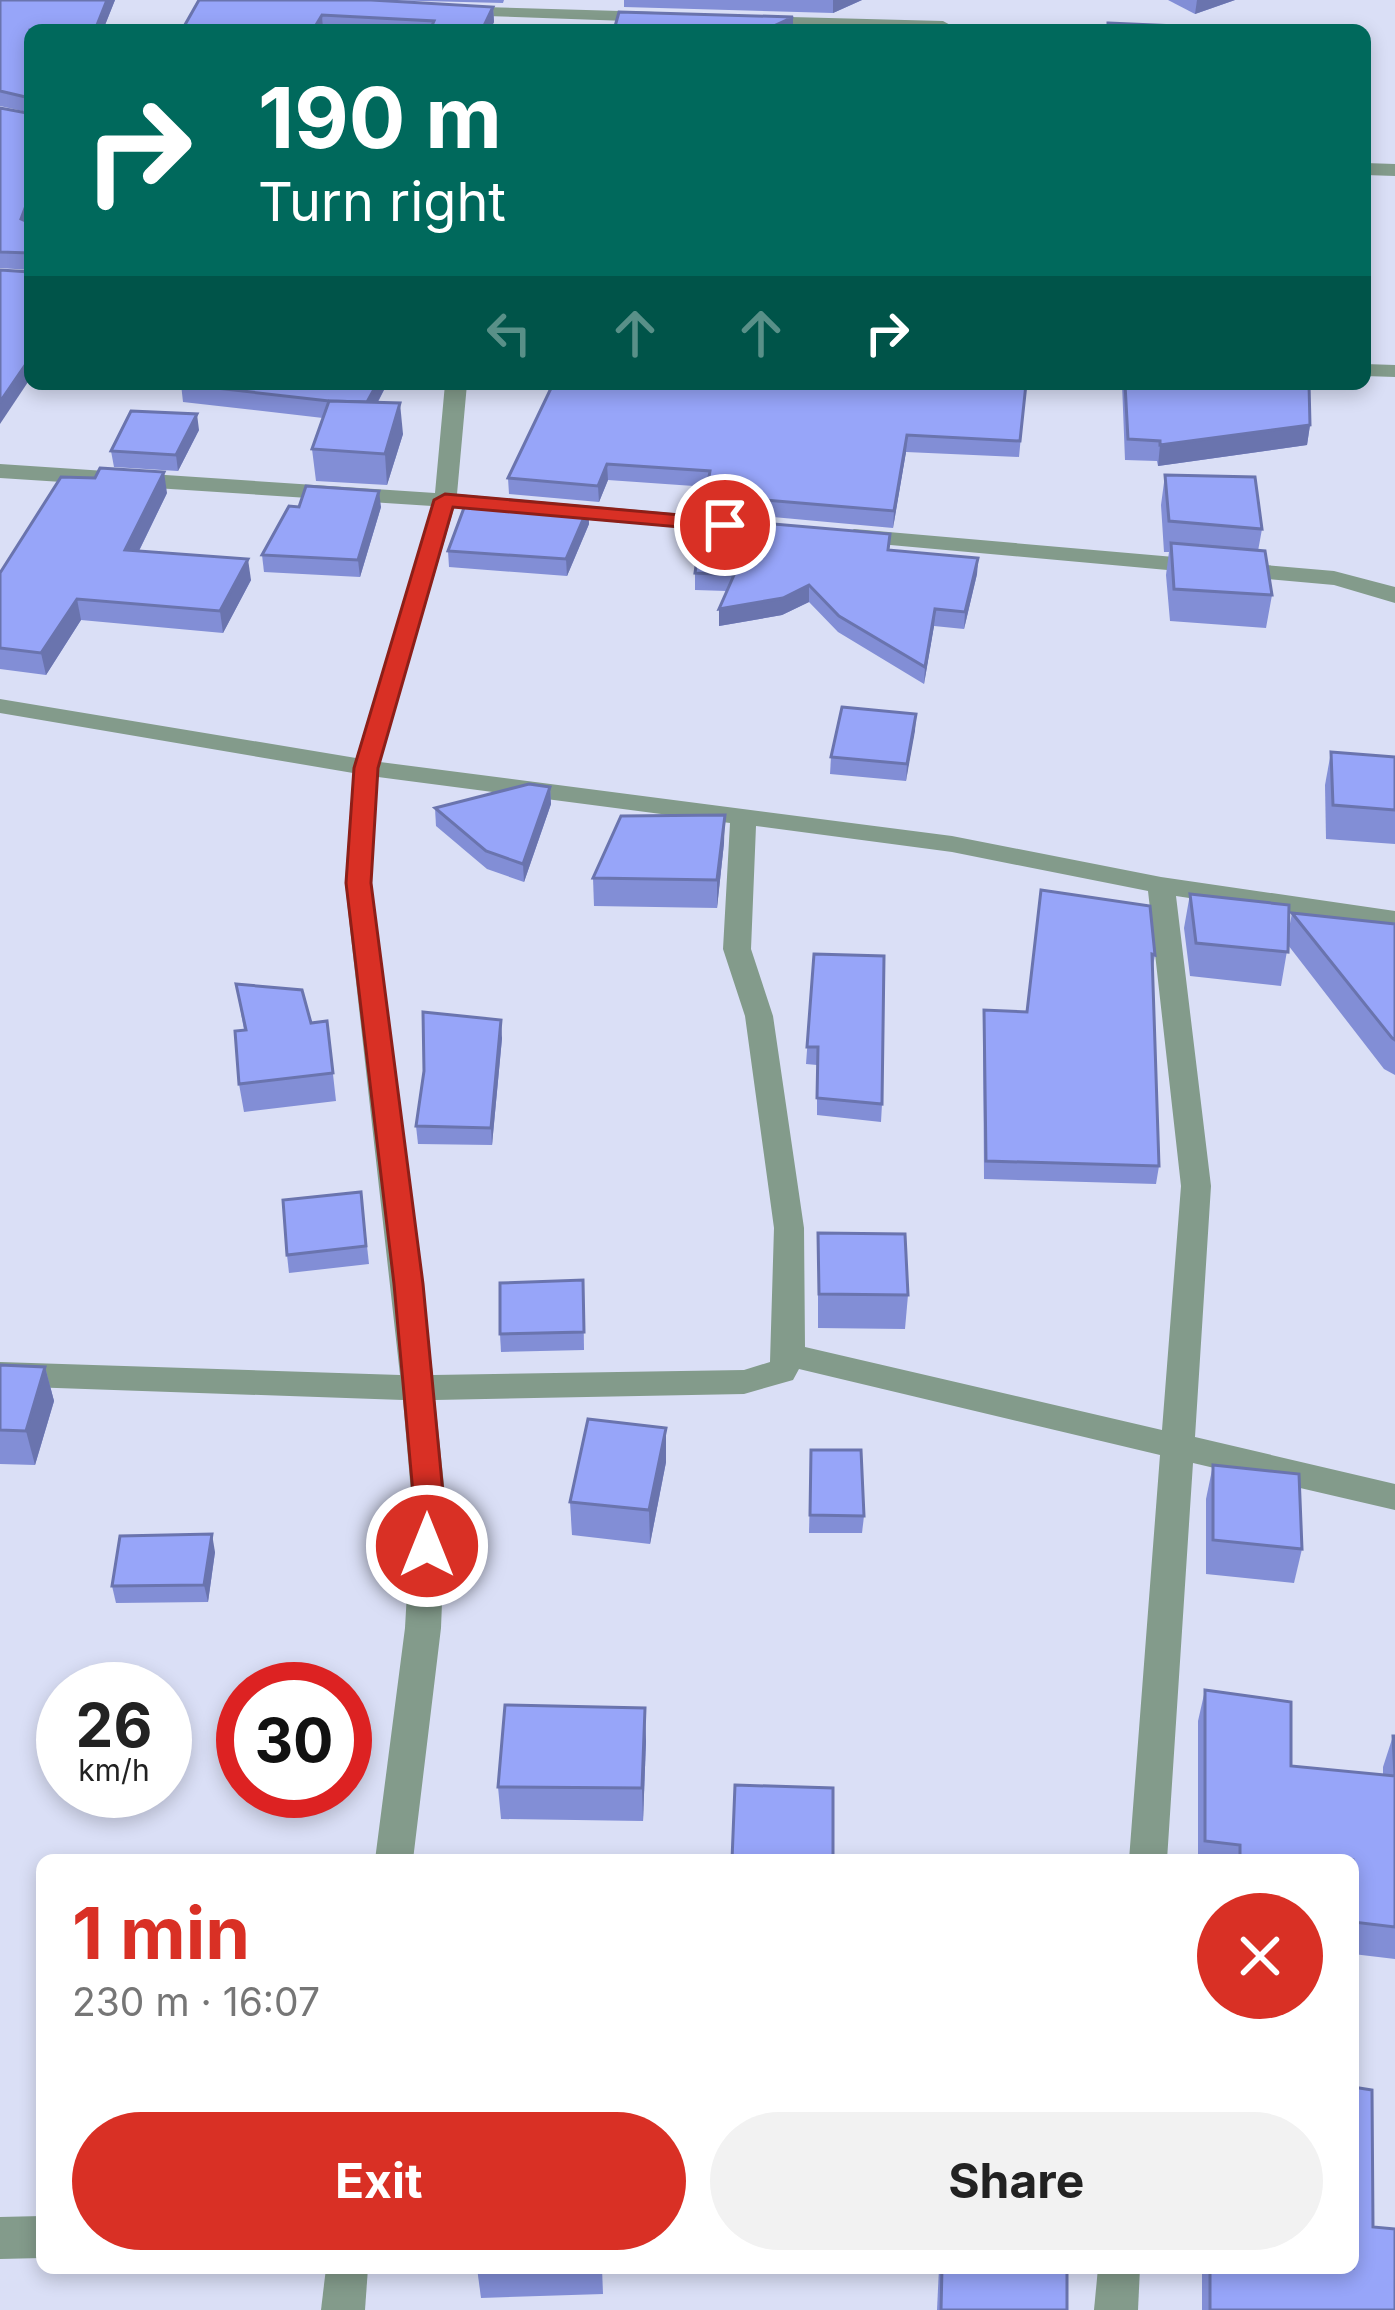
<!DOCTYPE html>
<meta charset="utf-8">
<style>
:root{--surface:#fff;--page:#f2f2f2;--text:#222;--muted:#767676;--accent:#d93025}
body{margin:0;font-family:Inter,sans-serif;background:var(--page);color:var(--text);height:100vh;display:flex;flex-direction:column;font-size:45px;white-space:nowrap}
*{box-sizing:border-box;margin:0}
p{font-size:39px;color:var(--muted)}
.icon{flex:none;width:66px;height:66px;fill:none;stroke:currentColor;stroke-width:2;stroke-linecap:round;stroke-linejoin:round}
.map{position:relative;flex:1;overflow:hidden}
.drawer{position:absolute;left:36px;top:1854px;width:1323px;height:420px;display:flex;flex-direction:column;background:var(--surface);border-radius:18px;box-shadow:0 6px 18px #0003}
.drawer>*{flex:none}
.guide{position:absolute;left:24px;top:24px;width:1347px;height:366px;border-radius:18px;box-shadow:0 6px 18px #0003;background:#00695c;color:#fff;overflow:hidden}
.speed{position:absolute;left:36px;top:1662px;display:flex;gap:24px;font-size:60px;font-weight:700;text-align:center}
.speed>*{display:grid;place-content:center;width:156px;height:156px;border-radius:50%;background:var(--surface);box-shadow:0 6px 18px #0003;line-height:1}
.speed small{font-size:30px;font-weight:400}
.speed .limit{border:18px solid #d22;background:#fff;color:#111}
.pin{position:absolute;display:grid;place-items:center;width:102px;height:102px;color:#fff;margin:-51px;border:6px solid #fff;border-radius:50%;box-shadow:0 3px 12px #0007}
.me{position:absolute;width:132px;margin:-66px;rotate:0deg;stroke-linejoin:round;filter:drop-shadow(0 0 9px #0008)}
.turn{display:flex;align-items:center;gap:42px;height:252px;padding:0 36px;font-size:54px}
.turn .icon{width:156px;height:156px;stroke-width:2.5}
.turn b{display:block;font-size:84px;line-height:102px}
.lanes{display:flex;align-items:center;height:114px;padding:0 36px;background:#0003;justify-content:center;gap:60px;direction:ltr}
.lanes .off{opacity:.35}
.round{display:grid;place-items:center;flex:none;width:126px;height:126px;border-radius:63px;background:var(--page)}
.summary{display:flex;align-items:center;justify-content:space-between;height:204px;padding:0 36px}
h1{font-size:72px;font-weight:700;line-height:90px;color:var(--accent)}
.button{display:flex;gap:24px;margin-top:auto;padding:24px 36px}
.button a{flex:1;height:138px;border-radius:72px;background:var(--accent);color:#fff;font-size:48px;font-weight:700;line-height:138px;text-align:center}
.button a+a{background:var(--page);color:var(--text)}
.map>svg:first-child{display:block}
</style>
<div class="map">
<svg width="1395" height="2310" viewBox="0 0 1395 2310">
<rect width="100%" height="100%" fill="#dadff6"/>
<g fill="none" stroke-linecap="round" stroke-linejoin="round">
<g fill="#839b8b" fill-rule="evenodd">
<polygon points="451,6 655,12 663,17 655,22 457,15 451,14"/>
<polygon points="751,16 943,21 952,26 947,30 757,25 751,24"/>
<polygon points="1365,163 1395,164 1395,176 1365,175"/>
<polygon points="1365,364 1395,365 1395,377 1365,376"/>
<path d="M445,384H467L457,494L740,519L751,526L740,533L454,508L380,762L952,836L1161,877L1395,911V929L1176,896L1211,1186L1195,1437L1395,1484V1510L1193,1463L1167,1860H1129L1160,1455L799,1369L793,1380L744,1394L435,1400L446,1504L441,1628L413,1860H375L405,1628L412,1504L403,1400L0,1386V1362L400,1375L345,883L353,773L0,713V699L356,758L432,506L0,478V464L435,493ZM378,777L730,823L723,949L745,1016L774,1228L770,1362L744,1370L433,1375L371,883ZM756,826L952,852L1148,891L1181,1186L1162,1430L805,1347L804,1228L773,1016L751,949Z"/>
<polygon points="854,529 1334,571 1395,587 1395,603 1334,585 846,541 843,536"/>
<polygon points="42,2216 42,2258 0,2259 0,2217"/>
<polygon points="326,2268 368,2268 365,2310 321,2310"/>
<polygon points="1098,2268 1140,2268 1138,2310 1094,2310"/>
</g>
</g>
<g fill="#828ed6">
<polygon points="0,0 115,0 103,30 30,30 30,218 28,222 30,270 0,268 0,108 27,112 0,106"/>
<polygon points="199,0 493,7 494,22 490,30 182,30"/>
<polygon points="383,0 504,0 503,3"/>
<polygon points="624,0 862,0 833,13 624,7"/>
<polygon points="1168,0 1235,0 1195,14"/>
<polygon points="181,384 387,384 378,402 403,434 387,485 316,481 312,449 323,418 183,402"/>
<polygon points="1026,384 1019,457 906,452 893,528 706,511 708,487 608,480 599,502 509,494 508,478"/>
<polygon points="1122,384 1309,384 1310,425 1307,445 1158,466 1157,461 1125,460"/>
<polygon points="199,430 178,471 114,467 111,451"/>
<polygon points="1165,475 1262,529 1258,551 1272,595 1266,628 1170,621 1166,575 1169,552 1164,552 1161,505"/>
<polygon points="167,493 139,551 251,580 223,633 81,620 46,675 0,669 0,573"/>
<polygon points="381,507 360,577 264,572 262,555"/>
<polygon points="588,508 589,524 567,576 449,567 448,551"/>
<polygon points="889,550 978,558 977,574 964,629 934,626 924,684 838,632 809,602 782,615 719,626 719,609 727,591 695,590 695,573"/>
<polygon points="916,714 906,781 830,774 831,757"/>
<polygon points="1331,752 1395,757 1395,844 1326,839 1325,785"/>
<polygon points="550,787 551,804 524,882 487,869 436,826 435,808"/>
<polygon points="724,843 717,908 594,906 593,878"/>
<polygon points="1041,890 1155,955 1152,972 1159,1166 1156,1184 984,1179 983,1027 984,1010 1027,1012"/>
<polygon points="1190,894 1288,934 1292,913 1395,924 1395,1075 1384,1069 1288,945 1281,986 1190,976 1184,928"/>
<polygon points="814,954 882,1104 881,1122 817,1115 817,1065 806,1064"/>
<polygon points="236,984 311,1023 327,1021 336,1101 244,1112 239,1084 244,1030"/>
<polygon points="502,1038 492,1145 418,1144 416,1126"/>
<polygon points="361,1192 369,1264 289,1273 287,1255"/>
<polygon points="818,1233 908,1295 905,1329 818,1328"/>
<polygon points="583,1280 584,1350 501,1352 500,1334"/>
<polygon points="0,1365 45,1367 54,1401 35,1465 0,1464"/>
<polygon points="666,1428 666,1462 650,1544 572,1535 570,1502"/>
<polygon points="811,1450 864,1516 862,1533 809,1533"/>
<polygon points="1213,1465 1302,1549 1294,1583 1206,1574 1206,1499"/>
<polygon points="215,1552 208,1602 116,1603 112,1586"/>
<polygon points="1205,1690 1291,1766 1383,1775 1383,1767 1393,1736 1395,1736 1395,1959 1353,1954 1353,1860 1198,1860 1198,1721"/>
<polygon points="646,1741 643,1821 501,1819 498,1787"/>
<polygon points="1373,2227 1395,2310 1202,2310 1202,2268 1353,2268"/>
<polygon points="477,2268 602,2268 603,2294 481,2298"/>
<polygon points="939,2268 1067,2268 1067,2310 937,2310"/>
</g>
<g fill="#6a74ae">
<polygon points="107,0 115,0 103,30 95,30"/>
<polygon points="833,0 862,0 833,13"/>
<polygon points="1197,0 1235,0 1195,14"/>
<polygon points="493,7 494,22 490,30 482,30"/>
<polygon points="322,15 323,30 313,30"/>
<polygon points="793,17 793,30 765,30"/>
<polygon points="30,195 30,218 24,235 21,219"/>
<polygon points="30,358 30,379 0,424 0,402"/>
<polygon points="377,384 387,384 367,422 366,405"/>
<polygon points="400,403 403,434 387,485 385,454"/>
<polygon points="197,414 199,430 178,471 176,455"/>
<polygon points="1310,425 1307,445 1158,466 1160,445"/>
<polygon points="907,435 906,452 893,528 894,511"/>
<polygon points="607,464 608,480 599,502 598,486"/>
<polygon points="164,472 167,493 129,571 125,550"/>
<polygon points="379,491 381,507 360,577 358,560"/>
<polygon points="588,508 589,524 567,576 566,559"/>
<polygon points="978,558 977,574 964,629 965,612"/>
<polygon points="248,559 251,580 223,633 220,611"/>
<polygon points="809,585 809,602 782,615 719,626 719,609"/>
<polygon points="77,599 81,620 46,675 41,653"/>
<polygon points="935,609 934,626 924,684 925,667"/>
<polygon points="916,714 915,731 906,781 907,764"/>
<polygon points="550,787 551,804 524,882 523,864"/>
<polygon points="725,815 724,843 717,908 717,880"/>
<polygon points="501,1020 502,1038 492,1145 491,1128"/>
<polygon points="45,1367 54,1401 35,1465 26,1431"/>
<polygon points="666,1428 666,1462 650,1544 649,1510"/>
<polygon points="212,1534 215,1552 208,1602 204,1585"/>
<polygon points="645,1708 646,1741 643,1821 642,1788"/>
</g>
<g fill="#97a5f9" stroke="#6a74ae" stroke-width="3">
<polygon points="0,0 107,0 95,30 30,30 30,98 0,91"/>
<polygon points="199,0 371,0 493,7 482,30 430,30 434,21 322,15 313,30 182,30"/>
<polygon points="619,12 793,17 765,30 614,30"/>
<polygon points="1108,23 1177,26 1181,30 1108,30"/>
<polygon points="925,26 968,29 968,30 925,30"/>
<polygon points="30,103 30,195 21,219 30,223 30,253 0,252 0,108 27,113"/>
<polygon points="0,270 30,272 30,358 0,402"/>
<polygon points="181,384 377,384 367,402 329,401"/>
<polygon points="553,384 1026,384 1020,441 907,435 894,511 706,495 710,471 607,464 598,486 508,478"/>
<polygon points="1125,384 1309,384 1310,425 1160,445 1160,441 1128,439"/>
<polygon points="329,401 400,403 385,454 312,449"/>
<polygon points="131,411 197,414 176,455 111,451"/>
<polygon points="100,468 164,472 125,550 248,559 220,611 77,599 41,653 0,648 0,573 61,477 95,478"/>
<polygon points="1165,475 1255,477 1262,529 1169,521"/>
<polygon points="306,486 379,491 358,560 262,555 289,506 299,507"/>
<polygon points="468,497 588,508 566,559 448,551"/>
<polygon points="703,518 890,534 888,550 978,558 965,612 935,609 925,667 839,616 809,585 783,598 719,609 734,575 695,573"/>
<polygon points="1171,543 1265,551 1272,595 1174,589"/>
<polygon points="842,707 916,714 907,764 831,757"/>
<polygon points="1331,752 1395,757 1395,810 1333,805"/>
<polygon points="529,784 550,787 523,864 486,851 435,808"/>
<polygon points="725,815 717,880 593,878 621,816"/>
<polygon points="1041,890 1150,906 1155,955 1152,954 1159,1166 986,1161 984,1010 1027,1012"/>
<polygon points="1190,894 1289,905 1288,952 1196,943"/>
<polygon points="1292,913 1395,924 1395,1040 1392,1038"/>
<polygon points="814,954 884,956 882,1104 817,1098 818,1047 807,1047"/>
<polygon points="236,984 302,990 311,1023 327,1021 333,1073 239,1084 235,1031 246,1030"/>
<polygon points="423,1012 501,1020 491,1128 416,1126 424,1071"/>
<polygon points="361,1192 366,1246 287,1255 283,1200"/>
<polygon points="818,1233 905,1234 908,1295 819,1294"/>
<polygon points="583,1280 584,1332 500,1334 500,1283"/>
<polygon points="0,1365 45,1367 26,1431 0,1430"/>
<polygon points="588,1419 666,1428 649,1510 570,1502"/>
<polygon points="811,1450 861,1450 864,1516 810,1515"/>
<polygon points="1213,1465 1299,1474 1302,1549 1213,1540"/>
<polygon points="212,1534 204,1585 112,1586 120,1536"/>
<polygon points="1205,1690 1291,1702 1291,1766 1395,1776 1393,1736 1395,1736 1395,1927 1353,1922 1353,1860 1240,1860 1240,1845 1205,1841"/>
<polygon points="505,1705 645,1708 642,1788 498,1787"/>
<polygon points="735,1785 833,1788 833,1860 732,1860"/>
<polygon points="1353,2087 1372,2090 1373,2227 1395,2229 1395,2310 1210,2310 1210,2268 1353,2268"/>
<polygon points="942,2268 1067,2268 1067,2310 941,2310"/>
</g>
<polygon fill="#d93025" stroke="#8d1f18" stroke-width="3" points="445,494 725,519 736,525 725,531 453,507 378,768 371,883 423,1284 444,1504 438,1554 427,1558 416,1554 412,1546 414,1504 394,1284 346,883 354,768 434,500"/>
</svg>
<div class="speed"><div>26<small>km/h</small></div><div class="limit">30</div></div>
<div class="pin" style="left:725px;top:525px;background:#d93025"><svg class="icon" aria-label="arrive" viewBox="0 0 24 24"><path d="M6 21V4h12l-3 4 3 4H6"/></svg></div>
<svg class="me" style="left:427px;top:1546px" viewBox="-20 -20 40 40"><circle r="17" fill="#d93025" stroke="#fff" stroke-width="3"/><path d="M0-11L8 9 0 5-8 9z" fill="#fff"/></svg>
<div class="guide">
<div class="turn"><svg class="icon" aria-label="right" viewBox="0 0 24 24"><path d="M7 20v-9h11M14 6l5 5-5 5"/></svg><div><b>190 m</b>Turn right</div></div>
<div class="lanes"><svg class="icon off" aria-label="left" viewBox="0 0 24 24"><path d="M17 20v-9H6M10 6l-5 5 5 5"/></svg><svg class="icon off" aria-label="ahead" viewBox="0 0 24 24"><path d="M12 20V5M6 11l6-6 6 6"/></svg><svg class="icon off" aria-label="ahead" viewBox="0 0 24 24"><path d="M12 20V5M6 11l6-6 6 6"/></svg><svg class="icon" aria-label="right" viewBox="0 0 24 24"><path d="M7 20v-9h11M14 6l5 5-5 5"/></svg></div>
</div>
<section class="drawer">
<div class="summary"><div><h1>1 min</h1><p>230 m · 16:07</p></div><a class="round" style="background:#d93025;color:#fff"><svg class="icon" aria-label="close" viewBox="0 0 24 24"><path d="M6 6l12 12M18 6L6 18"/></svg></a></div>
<div class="button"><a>Exit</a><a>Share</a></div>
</section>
</div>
